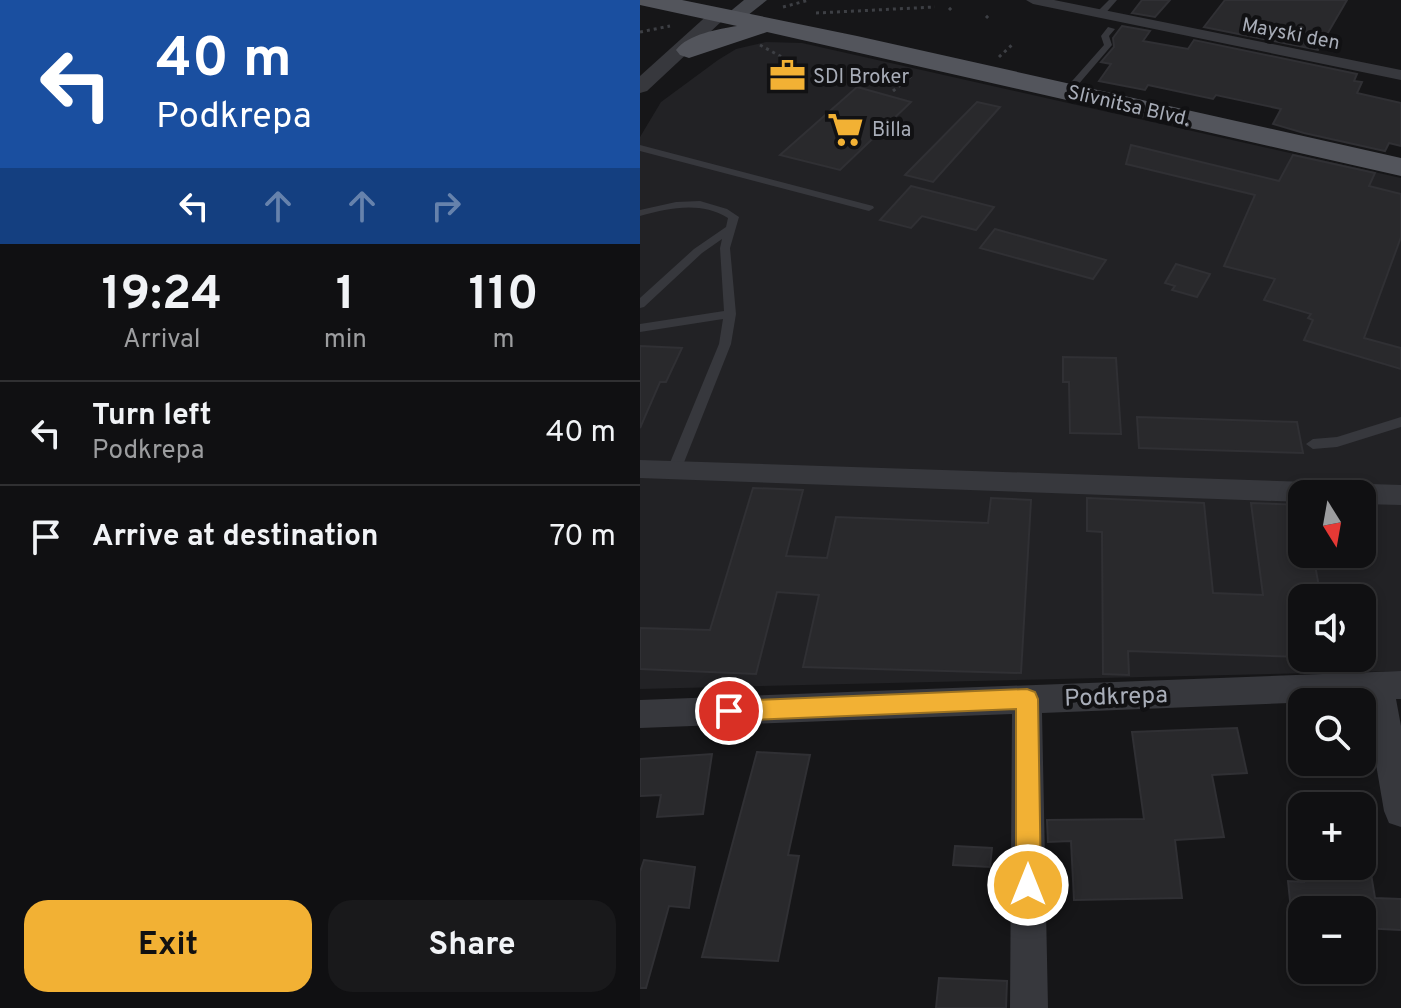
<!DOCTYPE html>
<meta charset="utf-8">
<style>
:root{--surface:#101012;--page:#19191b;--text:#f1f3f6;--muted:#9c9d9f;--line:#303032;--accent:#f2b134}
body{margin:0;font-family:Overpass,sans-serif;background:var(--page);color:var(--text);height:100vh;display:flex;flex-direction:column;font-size:30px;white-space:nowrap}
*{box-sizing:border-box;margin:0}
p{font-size:26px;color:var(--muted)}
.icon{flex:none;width:44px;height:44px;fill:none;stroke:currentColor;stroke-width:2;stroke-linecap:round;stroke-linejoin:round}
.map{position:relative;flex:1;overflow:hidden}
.sheet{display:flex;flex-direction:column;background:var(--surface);width:640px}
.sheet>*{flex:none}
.guide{background:#1a4fa0;color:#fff;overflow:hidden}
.needle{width:52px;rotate:169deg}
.controls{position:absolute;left:648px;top:480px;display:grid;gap:16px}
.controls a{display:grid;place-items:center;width:88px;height:88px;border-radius:16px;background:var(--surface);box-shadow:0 4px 12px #0003,0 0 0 2px var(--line);font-size:40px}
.pin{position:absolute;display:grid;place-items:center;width:68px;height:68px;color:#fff;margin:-34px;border:4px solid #fff;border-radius:50%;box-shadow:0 2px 8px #0007}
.me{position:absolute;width:88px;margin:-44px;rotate:0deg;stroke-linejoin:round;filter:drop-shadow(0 0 6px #0008)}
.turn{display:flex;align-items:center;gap:28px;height:168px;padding:0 24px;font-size:36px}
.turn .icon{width:104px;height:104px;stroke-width:2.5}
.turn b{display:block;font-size:56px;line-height:68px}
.lanes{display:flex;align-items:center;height:76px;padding:0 24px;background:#0003;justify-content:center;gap:40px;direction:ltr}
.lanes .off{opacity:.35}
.eta{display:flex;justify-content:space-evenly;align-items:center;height:136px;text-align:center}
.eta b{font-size:48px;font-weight:700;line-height:56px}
.button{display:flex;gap:16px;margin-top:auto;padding:16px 24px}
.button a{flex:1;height:92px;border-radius:24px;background:var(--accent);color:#111;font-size:32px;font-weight:700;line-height:92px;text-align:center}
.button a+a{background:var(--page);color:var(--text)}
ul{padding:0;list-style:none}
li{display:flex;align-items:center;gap:24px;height:104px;padding:0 24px;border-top:2px solid var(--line)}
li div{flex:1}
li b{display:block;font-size:30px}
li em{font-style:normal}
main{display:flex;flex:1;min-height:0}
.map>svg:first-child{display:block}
</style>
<main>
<section class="sheet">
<div class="guide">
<div class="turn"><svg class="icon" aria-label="left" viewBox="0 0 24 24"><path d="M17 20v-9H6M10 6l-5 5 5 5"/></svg><div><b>40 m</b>Podkrepa</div></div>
<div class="lanes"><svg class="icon" aria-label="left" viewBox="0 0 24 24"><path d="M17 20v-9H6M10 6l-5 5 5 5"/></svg><svg class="icon off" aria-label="ahead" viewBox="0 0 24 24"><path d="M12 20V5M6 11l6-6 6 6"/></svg><svg class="icon off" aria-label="ahead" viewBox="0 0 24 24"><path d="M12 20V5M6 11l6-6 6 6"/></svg><svg class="icon off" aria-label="right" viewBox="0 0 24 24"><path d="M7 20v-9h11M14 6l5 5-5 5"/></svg></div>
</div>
<div class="eta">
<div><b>19:24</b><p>Arrival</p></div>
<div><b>1</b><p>min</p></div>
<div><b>110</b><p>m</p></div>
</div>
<ul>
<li><svg class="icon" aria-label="left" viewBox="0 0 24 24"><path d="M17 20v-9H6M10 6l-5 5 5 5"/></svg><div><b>Turn left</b><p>Podkrepa</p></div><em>40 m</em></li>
<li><svg class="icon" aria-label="arrive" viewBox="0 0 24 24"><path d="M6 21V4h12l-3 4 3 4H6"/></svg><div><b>Arrive at destination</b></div><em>70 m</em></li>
</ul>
<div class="button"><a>Exit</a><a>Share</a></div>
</section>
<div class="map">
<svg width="761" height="1008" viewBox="0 0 761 1008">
<rect width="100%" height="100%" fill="#161618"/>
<path fill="#222225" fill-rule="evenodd" d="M126,42L162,43L761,178V671L0,689V137L21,102L78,60L96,49ZM662,494H722V554H662ZM662,598H722V658H662Z"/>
<g fill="#29292c" stroke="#303034" stroke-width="2">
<polygon points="502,0 530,0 515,17 492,13"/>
<polygon points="585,0 707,0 678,50 564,27"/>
<polygon points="482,26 510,31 503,41 548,49 554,40 717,74 714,81 722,82 717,93 761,103 761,146 749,143 745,151 664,133 633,124 641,109 576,95 573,99 508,85 505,90 459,81 471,64 461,62 474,47 473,38"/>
<polygon points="217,87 271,102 200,170 140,155"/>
<polygon points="337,102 360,107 293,182 265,175"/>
<polygon points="491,145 639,181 653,155 735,173 729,186 761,194 761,237 724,338 761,348 761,369 664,340 673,320 668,318 671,314 624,300 635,279 584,266 615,195 486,164"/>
<polygon points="271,186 354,207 336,230 282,216 271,228 240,220"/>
<polygon points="355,229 466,260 453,279 340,248"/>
<polygon points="536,264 570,274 557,297 532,290 535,286 525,283"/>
<polygon points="0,346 42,348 26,382 20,382 0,428"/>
<polygon points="423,357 476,358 481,434 430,433 429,382 423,382"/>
<polygon points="497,417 657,422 663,453 499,448"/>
<polygon points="113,488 163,490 146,556 187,558 196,517 348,523 351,498 391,500 381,673 163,667 179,595 137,592 116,674 0,669 0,628 70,630"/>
<polygon points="447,498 564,503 573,593 623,595 611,503 662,505 662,554 673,554 681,598 662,598 662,657 488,651 489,675 463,674 462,532 447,531"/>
<polygon points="597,728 607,773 572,775 584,837 535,840 542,898 434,900 431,841 408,842 407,820 504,819 492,732"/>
<polygon points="117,752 170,755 148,855 159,856 138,961 62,957"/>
<polygon points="72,754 63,814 17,817 21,795 0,796 0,759"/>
<polygon points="315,846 352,848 350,867 313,865"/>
<polygon points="4,860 55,867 49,908 29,906 6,988 0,988 0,872"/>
<polygon points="662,869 731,874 735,898 761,899 761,930 722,928 722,910 651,910 648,881 664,882"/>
<polygon points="299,978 367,981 366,1008 296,1008"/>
</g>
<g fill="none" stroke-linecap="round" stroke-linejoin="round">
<g stroke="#3d3f44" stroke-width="3" stroke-dasharray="3 4" stroke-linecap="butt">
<polyline points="143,7 169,0"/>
<polyline points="309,10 312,7"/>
<polyline points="176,13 295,7"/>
<polyline points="346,18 349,15"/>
<polyline points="0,32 30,26"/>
<polyline points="120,45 167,71"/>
<polyline points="359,57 373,44"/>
<polyline points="253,91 271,76"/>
</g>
<g fill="#37383d" fill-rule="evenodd">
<polygon points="469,0 477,0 463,16 457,16 457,12"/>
<polygon points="468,27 475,29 469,36 472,45 431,93 425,93 425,89 464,45 461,36"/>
<polygon points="0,145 233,206 234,208 229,211 0,151"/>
<path d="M60,201L87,209L99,217L90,248L96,314L91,344L41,470L34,475L27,470L79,344L83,319L0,332V324L84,311L80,248L82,239L62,253L4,307L0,308V298L54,249L86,227L88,218C60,201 30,208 0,216V210L36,202Z"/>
<polygon points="761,417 761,427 697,447 673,449 666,444 673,439 697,437"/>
</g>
<g fill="#37383d" fill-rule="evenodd">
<polygon points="386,0 414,0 761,70 761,80 393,4"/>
<polygon points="0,460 761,485 761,505 722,504 722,494 662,494 662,502 0,478"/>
<polygon points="761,671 761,699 756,699 761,726 761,827 749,823 744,811 725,700 402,713 408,1008 370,1008 372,714 0,728 0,700"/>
</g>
<polygon fill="#37383d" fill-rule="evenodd" points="77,11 83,12 86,16 83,20 7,91 0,93 0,76 71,12"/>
<polygon fill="#45474d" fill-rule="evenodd" points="104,0 127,0 98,23 84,23 81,19"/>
<path fill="#53555c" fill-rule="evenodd" d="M0,0H42L217,36L761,158V176L127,32L49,58L40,55L36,50C48,34 79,29 97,26L0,5Z"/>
</g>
<polygon fill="#f2b134" stroke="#9d7322" stroke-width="2" points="387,689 395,692 398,699 401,885 397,893 388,897 380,893 376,885 376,709 89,721 82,718 79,711 82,704 89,701"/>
<defs>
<symbol id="office-bare" viewBox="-9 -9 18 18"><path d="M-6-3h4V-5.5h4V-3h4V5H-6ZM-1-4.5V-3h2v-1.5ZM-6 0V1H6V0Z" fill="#f2b134" stroke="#111113" stroke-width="2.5" paint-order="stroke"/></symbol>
<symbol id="supermarket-bare" viewBox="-9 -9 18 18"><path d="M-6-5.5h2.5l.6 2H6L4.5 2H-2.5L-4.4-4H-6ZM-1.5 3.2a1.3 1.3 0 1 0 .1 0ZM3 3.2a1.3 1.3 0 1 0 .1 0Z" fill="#f2b134" stroke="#111113" stroke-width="2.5" paint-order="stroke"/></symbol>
</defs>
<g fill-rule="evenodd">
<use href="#office-bare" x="122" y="50" width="51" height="51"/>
<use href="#supermarket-bare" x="180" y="104" width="51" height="51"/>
</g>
<g text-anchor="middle" stroke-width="8" stroke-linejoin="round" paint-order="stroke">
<g font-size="20" fill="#a8adb8" stroke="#111113">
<text transform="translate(651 33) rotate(11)" y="7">Mayski den</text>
<text transform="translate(489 105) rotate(13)" y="7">Slivnitsa Blvd.</text>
</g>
<g font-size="20" fill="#a8adb8" stroke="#111113" text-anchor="start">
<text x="173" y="83">SDI Broker</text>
<text x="232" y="136">Billa</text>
</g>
<g font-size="24" fill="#a8adb8" stroke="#111113">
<text transform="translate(476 696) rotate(-2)" y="8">Podkrepa</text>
</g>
</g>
</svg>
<div class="controls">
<a><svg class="needle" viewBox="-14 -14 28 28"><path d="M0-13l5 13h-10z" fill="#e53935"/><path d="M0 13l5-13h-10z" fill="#9c9d9f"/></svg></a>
<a><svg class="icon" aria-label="sound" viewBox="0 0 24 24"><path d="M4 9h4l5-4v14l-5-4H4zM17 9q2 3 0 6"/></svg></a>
<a><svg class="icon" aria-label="search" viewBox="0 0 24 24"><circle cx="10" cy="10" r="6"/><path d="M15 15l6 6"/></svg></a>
<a>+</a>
<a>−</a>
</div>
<div class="pin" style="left:89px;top:711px;background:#d93025"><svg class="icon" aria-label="arrive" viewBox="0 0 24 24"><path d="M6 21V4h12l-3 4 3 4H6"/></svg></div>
<svg class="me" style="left:388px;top:885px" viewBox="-20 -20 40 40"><circle r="17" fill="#f2b134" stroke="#fff" stroke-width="3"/><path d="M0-11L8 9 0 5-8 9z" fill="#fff"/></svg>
</div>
</main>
